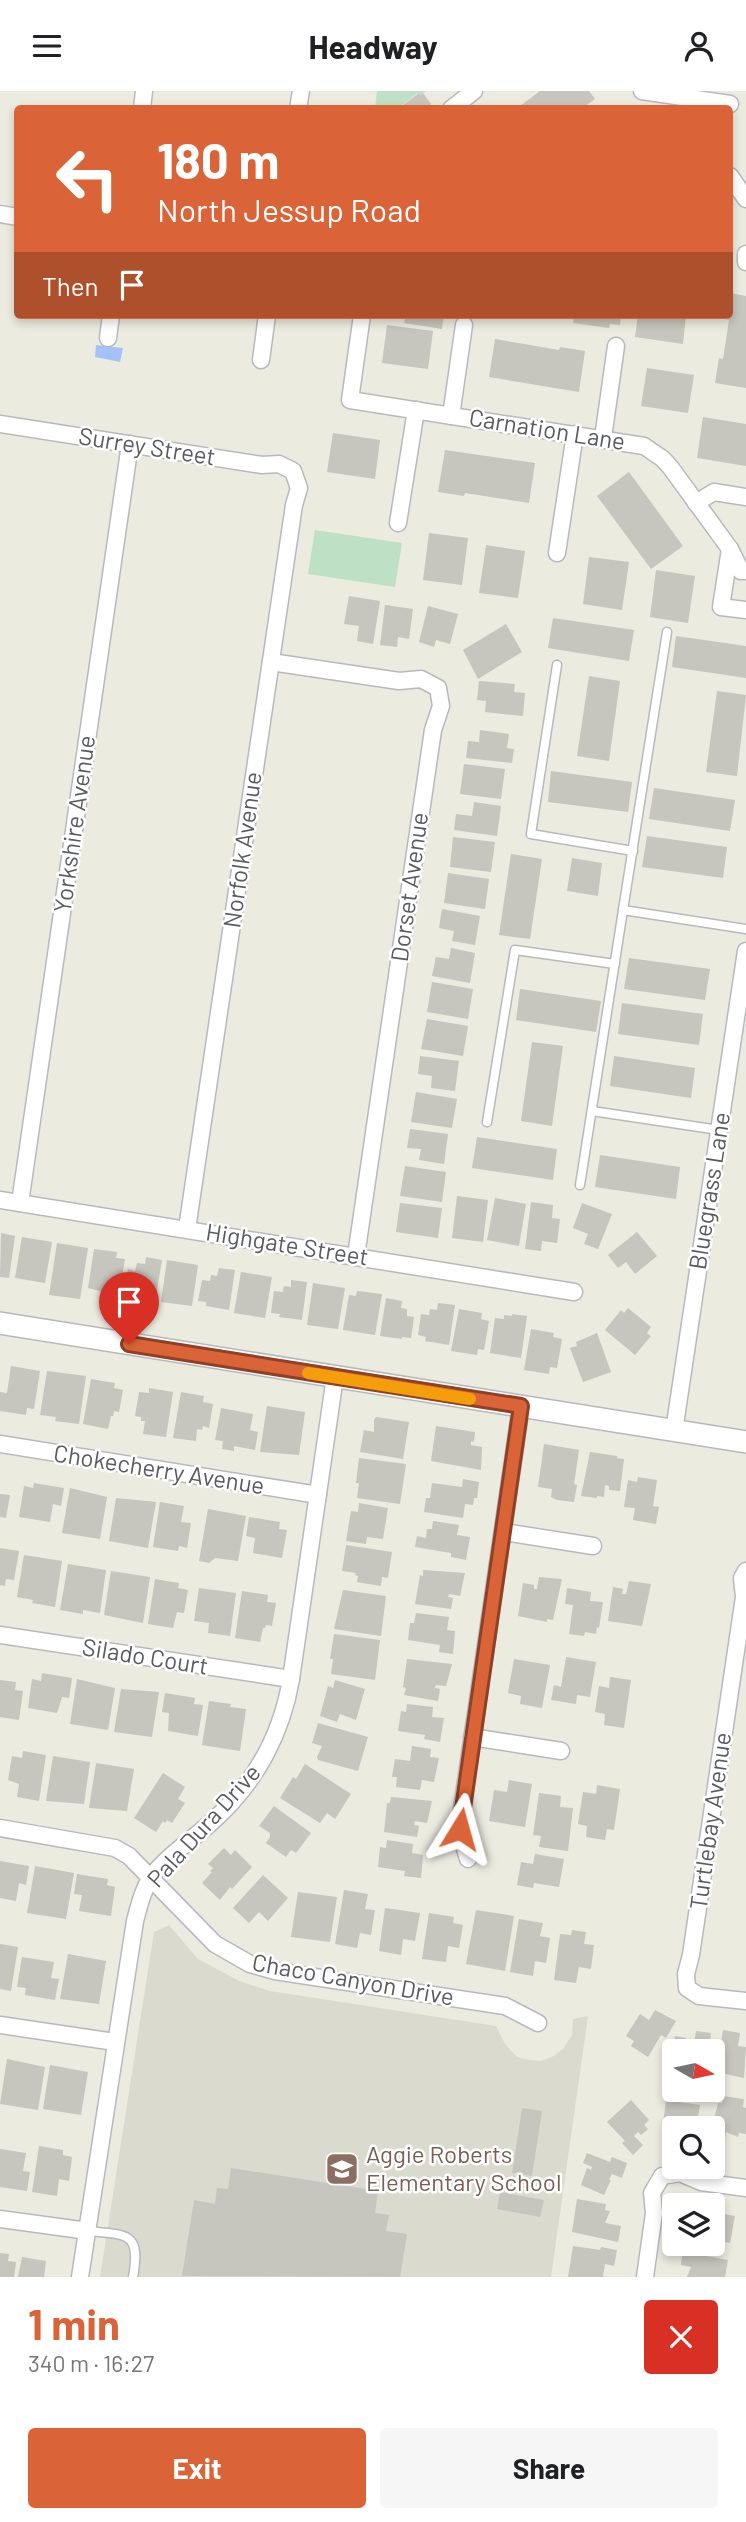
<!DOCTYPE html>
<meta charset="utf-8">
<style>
:root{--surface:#fff;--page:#f6f6f6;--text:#202124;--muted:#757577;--accent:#da6437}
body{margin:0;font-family:Barlow,sans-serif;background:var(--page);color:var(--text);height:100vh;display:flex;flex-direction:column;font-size:26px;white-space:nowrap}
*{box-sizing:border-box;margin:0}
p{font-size:23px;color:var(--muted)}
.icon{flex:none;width:38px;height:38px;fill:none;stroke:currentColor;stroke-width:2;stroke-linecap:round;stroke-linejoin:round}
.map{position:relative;height:2186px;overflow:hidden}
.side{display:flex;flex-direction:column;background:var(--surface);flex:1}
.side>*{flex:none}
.banner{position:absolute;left:14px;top:14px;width:719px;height:214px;border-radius:7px;box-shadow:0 4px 10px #0003;background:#da6437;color:#fff;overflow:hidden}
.needle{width:46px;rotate:99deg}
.fabs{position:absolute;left:662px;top:1948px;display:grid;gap:14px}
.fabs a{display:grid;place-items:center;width:63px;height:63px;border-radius:7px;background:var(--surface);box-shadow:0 4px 10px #0003;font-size:35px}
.pin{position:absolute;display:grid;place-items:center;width:60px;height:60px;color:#fff;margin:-72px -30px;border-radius:50% 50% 50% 0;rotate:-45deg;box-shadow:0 0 7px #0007}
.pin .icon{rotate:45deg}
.me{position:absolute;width:77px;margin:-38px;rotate:8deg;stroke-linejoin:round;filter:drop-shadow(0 0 5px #0008)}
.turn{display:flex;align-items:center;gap:24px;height:147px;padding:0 28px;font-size:32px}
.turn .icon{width:91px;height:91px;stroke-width:2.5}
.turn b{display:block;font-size:49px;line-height:60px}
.then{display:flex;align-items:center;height:66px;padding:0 28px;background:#0003;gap:14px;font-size:26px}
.round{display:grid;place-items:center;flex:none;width:74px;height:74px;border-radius:7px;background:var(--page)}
.headline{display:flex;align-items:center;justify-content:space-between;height:119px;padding:0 28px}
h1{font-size:42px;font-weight:700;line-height:52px;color:var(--accent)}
.action{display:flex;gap:14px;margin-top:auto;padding:14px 28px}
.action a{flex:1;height:80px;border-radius:7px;background:var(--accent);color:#fff;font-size:28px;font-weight:700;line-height:80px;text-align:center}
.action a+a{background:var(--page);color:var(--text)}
header{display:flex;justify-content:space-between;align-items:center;height:91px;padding:0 28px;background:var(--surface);font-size:32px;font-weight:700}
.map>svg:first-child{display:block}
</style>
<header><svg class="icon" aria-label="menu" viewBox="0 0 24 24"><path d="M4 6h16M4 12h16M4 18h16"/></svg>Headway<svg class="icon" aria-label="person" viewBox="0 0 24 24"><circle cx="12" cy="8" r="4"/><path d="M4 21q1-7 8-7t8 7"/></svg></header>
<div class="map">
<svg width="746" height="2186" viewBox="0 0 746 2186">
<rect width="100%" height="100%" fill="#ebebe0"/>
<polygon fill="#dbdacf" points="169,1834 198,1868 239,1890 270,1900 496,1935 505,1953 517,1966 529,1969 541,1970 552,1966 563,1958 572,1944 573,1928 588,1925 551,2186 100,2186 154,1841"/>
<g fill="#bee1c5">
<polygon points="377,0 426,0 420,4 418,2 398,17 375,18"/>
<polygon points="315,439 402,452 395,496 308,483"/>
</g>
<polygon fill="#a4c2f8" points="96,254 123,257 120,271 95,266"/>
<g fill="#c6c5be">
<polygon points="540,0 589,0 595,8 581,18 516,18"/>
<polygon points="419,2 420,4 423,2 431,13 425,18 398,18"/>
<polygon points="730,202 746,205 746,297 715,292 719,267 723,268 729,229 725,228 726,224 730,224"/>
<polygon points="406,224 444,224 442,238 404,232"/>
<polygon points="574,224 621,224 620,234 610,233 609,237 573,232"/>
<polygon points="638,224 686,224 683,253 635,246"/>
<polygon points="387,234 433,240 428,278 382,272"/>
<polygon points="495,248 559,259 560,256 585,260 579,301 489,286"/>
<polygon points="647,277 694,284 688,322 641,315"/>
<polygon points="703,326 746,333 746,375 697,367"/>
<polygon points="333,342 380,349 375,388 327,381"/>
<polygon points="445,359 535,372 529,412 465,402 464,405 438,401"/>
<polygon points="629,381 683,455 651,478 597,405"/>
<polygon points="429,442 468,447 462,494 423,489"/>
<polygon points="486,454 525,460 518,507 479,502"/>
<polygon points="589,466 629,471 622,519 583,513"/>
<polygon points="656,479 695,485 688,532 650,526"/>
<polygon points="349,505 380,510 373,553 357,550 359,535 344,533"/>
<polygon points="385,514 413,518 409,548 398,546 397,556 380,554"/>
<polygon points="428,515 458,523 450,553 436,549 434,556 419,551"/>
<polygon points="553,527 634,539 629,570 548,557"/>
<polygon points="506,533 522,561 478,588 463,559"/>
<polygon points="676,545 746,555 746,587 672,576"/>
<polygon points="589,585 620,590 609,670 577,665"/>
<polygon points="479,590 515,593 514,601 525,602 523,625 485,621 486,610 477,609"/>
<polygon points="717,600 746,604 737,685 706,681"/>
<polygon points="480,639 509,643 507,657 514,658 512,672 466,667 468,650 479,651"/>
<polygon points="464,673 505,678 501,708 460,703"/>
<polygon points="551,680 632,691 628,721 548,711"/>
<polygon points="654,697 735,709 730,740 649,728"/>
<polygon points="474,711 501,715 497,745 454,739 456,723 472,725"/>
<polygon points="647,745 727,756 723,787 642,776"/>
<polygon points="453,746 495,751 491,781 450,776"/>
<polygon points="511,763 542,768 530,848 499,844"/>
<polygon points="572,767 602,772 598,805 567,800"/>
<polygon points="448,782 489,788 485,818 444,812"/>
<polygon points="442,818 480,825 475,854 452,850 454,840 439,837"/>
<polygon points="451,857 475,862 470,892 432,885 436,866 449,868"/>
<polygon points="629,867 710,878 705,909 624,898"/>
<polygon points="432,891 473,898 468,928 427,921"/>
<polygon points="520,898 601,910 596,941 516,929"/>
<polygon points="622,912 703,923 699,954 618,943"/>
<polygon points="427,928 468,935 463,965 421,958"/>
<polygon points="532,951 563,955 552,1035 521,1030"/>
<polygon points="420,965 459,970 455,1000 431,997 432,985 418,983"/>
<polygon points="614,965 695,977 691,1007 610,995"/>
<polygon points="416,1001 457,1008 452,1037 411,1031"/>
<polygon points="410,1038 448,1043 444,1073 419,1069 421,1058 407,1057"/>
<polygon points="477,1046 557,1058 553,1089 472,1077"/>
<polygon points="600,1064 680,1076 676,1108 595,1096"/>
<polygon points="405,1075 446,1081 442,1111 400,1105"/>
<polygon points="457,1105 488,1109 483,1151 452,1147"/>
<polygon points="495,1107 526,1113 519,1155 487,1149"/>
<polygon points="531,1111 553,1114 552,1127 560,1128 557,1152 542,1150 541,1160 525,1158"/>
<polygon points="400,1112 442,1117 438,1147 396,1141"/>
<polygon points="582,1112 612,1123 598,1158 584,1153 588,1143 573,1137"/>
<polygon points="637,1141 657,1165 635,1183 626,1171 618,1177 608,1164"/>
<polygon points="1,1142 15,1145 9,1187 0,1186"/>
<polygon points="22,1146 52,1151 45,1192 15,1187"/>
<polygon points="57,1152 88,1157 80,1208 49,1204"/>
<polygon points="94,1158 117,1161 116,1167 125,1168 120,1198 112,1197 111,1203 88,1197"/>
<polygon points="146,1166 162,1169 154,1217 139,1215 140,1206 135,1205 134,1199 125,1198 128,1178 135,1180 137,1172 145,1173"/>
<polygon points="167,1169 198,1174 192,1215 161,1211"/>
<polygon points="219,1177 235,1179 229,1219 206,1215 206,1211 198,1210 202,1189 210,1190 211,1184 217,1185"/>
<polygon points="241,1181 272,1186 265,1227 234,1222"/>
<polygon points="291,1189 307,1191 302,1229 279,1226 280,1223 271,1222 274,1200 283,1201 284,1195 291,1196"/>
<polygon points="313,1192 345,1197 338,1238 307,1234"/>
<polygon points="357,1200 382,1203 375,1244 343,1239 349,1204 356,1205"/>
<polygon points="386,1207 402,1210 401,1217 407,1218 407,1225 414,1226 411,1247 402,1246 402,1248 380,1245"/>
<polygon points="438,1212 455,1214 449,1254 425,1250 426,1246 418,1244 421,1223 429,1224 430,1218 437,1219"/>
<polygon points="628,1217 651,1236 647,1242 651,1245 635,1264 605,1239 621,1219 624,1222"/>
<polygon points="459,1218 482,1222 481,1228 489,1230 484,1259 478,1258 477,1264 451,1260"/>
<polygon points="512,1223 527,1225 521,1267 490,1262 495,1227 504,1228 504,1224 512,1225"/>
<polygon points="531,1238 554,1242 553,1246 562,1248 557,1277 550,1276 549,1283 524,1279"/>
<polygon points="597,1242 611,1281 583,1291 570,1257 577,1255 576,1251"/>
<polygon points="11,1275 40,1280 34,1318 27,1317 26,1324 0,1320 0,1301 7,1302"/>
<polygon points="47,1280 86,1285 79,1333 55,1330 56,1326 40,1324"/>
<polygon points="91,1288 115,1292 114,1297 123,1299 119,1321 114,1320 113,1325 111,1325 108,1338 83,1333"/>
<polygon points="149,1297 173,1301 166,1346 143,1343 145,1330 141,1330 141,1326 135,1325 139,1301 149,1302"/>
<polygon points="181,1301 204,1305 203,1311 213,1313 209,1337 203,1335 202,1339 197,1338 196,1350 173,1347"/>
<polygon points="267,1315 305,1321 299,1364 260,1361"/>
<polygon points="221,1317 253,1323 250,1339 258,1341 255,1359 234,1355 234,1360 222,1358 223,1350 215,1349"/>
<polygon points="376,1326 409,1331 403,1368 360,1361 364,1339 374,1341 374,1329"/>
<polygon points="436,1335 475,1341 474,1351 471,1350 471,1354 482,1356 481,1379 431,1370"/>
<polygon points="544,1353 579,1359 574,1393 577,1394 574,1411 557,1409 551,1406 552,1398 538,1396"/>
<polygon points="590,1361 617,1365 617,1367 624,1368 620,1400 609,1399 609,1395 605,1394 604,1406 597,1405 597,1407 581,1405"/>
<polygon points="359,1367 406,1373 400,1413 357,1407 359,1392 356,1392"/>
<polygon points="638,1386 657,1389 653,1415 659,1416 656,1433 633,1429 635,1417 624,1416 628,1389 637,1391"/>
<polygon points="463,1388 479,1391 477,1407 474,1407 473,1414 465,1413 463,1427 424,1421 426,1407 430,1407 432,1392 462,1396"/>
<polygon points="34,1392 64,1397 61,1415 53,1413 50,1431 19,1426 24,1395 33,1397"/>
<polygon points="70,1397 107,1406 100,1448 62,1442"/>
<polygon points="0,1403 10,1404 6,1427 0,1426"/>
<polygon points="116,1407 156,1411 148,1457 109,1450"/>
<polygon points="160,1411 184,1415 181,1431 191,1432 187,1457 179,1455 178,1460 153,1456"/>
<polygon points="359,1412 388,1417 383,1448 367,1446 366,1453 346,1450 351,1420 358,1421"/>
<polygon points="208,1418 246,1425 238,1470 215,1467 209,1472 199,1470"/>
<polygon points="249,1426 280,1431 279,1438 287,1439 282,1467 253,1462 255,1447 246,1445"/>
<polygon points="433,1430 459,1434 457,1444 470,1446 466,1469 451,1466 451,1462 415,1456 417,1445 426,1447 427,1438 432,1438"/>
<polygon points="346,1454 392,1461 388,1487 382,1486 381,1495 357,1491 358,1485 355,1484 356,1482 342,1480"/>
<polygon points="0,1457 19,1460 14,1489 6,1488 5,1495 0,1494"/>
<polygon points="24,1464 62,1470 55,1516 32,1512 33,1509 17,1506"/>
<polygon points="68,1473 106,1479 100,1522 83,1519 83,1523 60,1519"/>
<polygon points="423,1479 465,1482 460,1505 449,1503 448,1506 453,1507 451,1518 415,1513 420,1484 423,1485"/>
<polygon points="111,1480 150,1486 143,1532 104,1524"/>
<polygon points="539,1486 562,1488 553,1529 547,1528 547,1531 518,1525 523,1492 534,1494 534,1498 537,1498"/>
<polygon points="155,1488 179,1492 178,1497 188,1499 184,1522 177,1521 173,1537 148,1533"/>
<polygon points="629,1490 651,1493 642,1535 608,1530 613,1496 623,1498 622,1503 626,1503"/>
<polygon points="199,1497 236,1502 230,1545 208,1542 209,1532 194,1530"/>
<polygon points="567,1497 591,1501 590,1510 603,1511 599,1537 597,1536 596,1543 585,1541 584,1545 569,1543 573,1514 565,1513"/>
<polygon points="343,1499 386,1505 381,1545 334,1538"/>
<polygon points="242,1500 268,1504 267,1511 276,1512 272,1535 266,1534 265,1537 263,1537 260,1551 235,1547"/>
<polygon points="416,1522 449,1526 447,1539 455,1540 453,1563 439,1561 440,1554 408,1549 410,1532 414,1532"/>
<polygon points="334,1543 380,1549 375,1589 331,1583 333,1568 330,1568"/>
<polygon points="566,1566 596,1571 590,1606 577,1604 576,1613 551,1609 554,1594 561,1596"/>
<polygon points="407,1568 452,1573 446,1595 436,1594 435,1597 440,1598 438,1610 404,1604 406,1597 403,1596"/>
<polygon points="514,1568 550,1574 542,1617 520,1613 521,1605 508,1602"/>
<polygon points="42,1582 72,1587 69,1607 62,1606 57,1622 28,1617 32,1588 41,1590"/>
<polygon points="610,1586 631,1589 624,1637 604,1634 605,1623 595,1621 599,1595 609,1597"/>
<polygon points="77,1588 115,1597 108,1639 70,1633"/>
<polygon points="0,1589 16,1591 15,1599 23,1600 19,1629 0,1626"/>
<polygon points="335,1589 365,1598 356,1629 340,1623 337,1631 320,1625 328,1595 333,1597"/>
<polygon points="121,1598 159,1601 152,1646 114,1641"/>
<polygon points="165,1602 195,1607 194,1613 203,1614 198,1645 168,1640 169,1622 162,1621"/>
<polygon points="209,1610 231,1613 230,1616 246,1618 240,1660 202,1654"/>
<polygon points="407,1613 433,1616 432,1626 444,1627 440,1651 424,1648 425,1644 398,1640 401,1620 406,1621"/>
<polygon points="318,1632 368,1646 358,1680 318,1669 317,1666 322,1655 312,1652"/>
<polygon points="412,1655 431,1658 430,1666 439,1667 434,1691 422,1689 420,1699 396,1696 397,1686 392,1686 395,1668 410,1670"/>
<polygon points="23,1660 46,1664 39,1710 17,1706 19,1693 8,1689 12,1665 22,1667"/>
<polygon points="53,1665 90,1671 84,1713 46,1710"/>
<polygon points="96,1672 134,1678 127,1720 89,1717"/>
<polygon points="305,1673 351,1703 335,1728 327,1722 320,1732 280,1707 293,1686 296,1688"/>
<polygon points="163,1682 185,1696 178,1708 185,1712 172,1732 167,1729 165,1732 163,1730 156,1741 134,1727"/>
<polygon points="509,1689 532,1693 525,1736 489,1730 494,1699 507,1701"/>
<polygon points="597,1694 620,1698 614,1739 607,1738 605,1749 586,1746 587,1735 578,1733 583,1701 596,1703"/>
<polygon points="539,1702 561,1705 560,1716 573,1717 568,1760 539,1756 541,1745 533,1744"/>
<polygon points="391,1706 432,1710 427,1732 415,1730 414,1734 419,1735 417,1746 384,1741 387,1712 390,1712"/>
<polygon points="274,1715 311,1742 296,1762 291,1759 286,1766 266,1752 270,1746 270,1742 259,1735"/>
<polygon points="387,1749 413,1753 412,1762 423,1764 421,1787 404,1785 405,1780 378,1776 380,1756 386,1757"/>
<polygon points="224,1757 231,1764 235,1759 252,1776 232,1798 230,1796 220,1809 202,1792 212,1781 210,1780 213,1777 208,1773"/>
<polygon points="535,1763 564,1768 559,1796 534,1792 533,1797 517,1794 521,1771 533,1773"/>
<polygon points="0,1770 29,1775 26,1794 19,1792 16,1810 0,1807"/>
<polygon points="35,1775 74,1782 66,1828 27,1822"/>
<polygon points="77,1783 108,1788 107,1794 115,1796 111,1825 79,1820 82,1804 74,1803"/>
<polygon points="263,1784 288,1807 268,1830 259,1821 249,1832 233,1817"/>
<polygon points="344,1799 368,1803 365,1818 375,1819 371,1844 360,1842 357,1857 335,1853"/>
<polygon points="298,1801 337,1806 330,1851 291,1846"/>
<polygon points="385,1817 420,1822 415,1850 403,1848 401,1864 379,1860"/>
<polygon points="476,1819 514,1825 505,1880 466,1873"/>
<polygon points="429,1822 454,1826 453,1832 463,1834 459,1857 448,1855 446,1871 422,1868"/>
<polygon points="519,1828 543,1832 540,1845 550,1847 546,1872 535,1870 533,1885 510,1881"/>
<polygon points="572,1839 586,1841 584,1853 594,1854 591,1878 579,1876 576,1892 554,1889 560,1843 571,1844"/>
<polygon points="0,1853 18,1856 11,1900 0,1898"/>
<polygon points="68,1863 106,1870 99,1913 60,1908"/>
<polygon points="22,1866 54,1871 51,1887 59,1888 55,1909 25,1904 26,1897 17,1896"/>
<polygon points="655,1919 676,1930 666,1947 661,1944 648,1966 631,1955 634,1950 626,1945 640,1923 649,1929"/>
<polygon points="723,1939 740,1942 738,1955 746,1956 744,1987 717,1981"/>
<polygon points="696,1940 711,1942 709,1960 673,1960 675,1945 686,1947 685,1952 694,1954"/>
<polygon points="7,1968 45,1976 38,2019 0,2013"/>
<polygon points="50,1974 88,1981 81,2024 43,2018"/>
<polygon points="723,2005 744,2008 743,2016 746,2017 746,2043 739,2042 738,2046 726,2041 724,2056 712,2054 712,2038 718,2012 722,2012"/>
<polygon points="631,2009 649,2029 644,2034 648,2038 641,2044 638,2041 634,2045 643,2054 633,2064 622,2052 625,2050 607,2031"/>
<polygon points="666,2009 700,2014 697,2031 702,2032 701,2037 663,2034"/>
<polygon points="522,2017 542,2020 532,2085 512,2082"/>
<polygon points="39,2055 63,2059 63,2064 72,2066 69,2090 59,2088 57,2105 32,2101"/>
<polygon points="0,2058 26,2062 23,2080 30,2081 27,2100 0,2096"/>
<polygon points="587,2062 610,2071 612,2066 627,2072 622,2087 612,2083 609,2089 611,2089 604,2104 581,2094 587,2077 591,2079 592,2076 583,2072"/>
<polygon points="231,2077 378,2100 375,2122 389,2124 386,2140 407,2143 400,2186 182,2185 194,2109 215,2113 217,2097 228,2098"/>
<polygon points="500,2101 544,2109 540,2126 497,2118"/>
<polygon points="577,2108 606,2113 605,2119 610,2120 605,2132 621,2135 618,2151 572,2141"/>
<polygon points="712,2121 735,2125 730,2152 712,2149"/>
<polygon points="573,2155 600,2159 601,2156 617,2159 614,2175 605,2173 603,2186 568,2186"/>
<polygon points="683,2157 701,2160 700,2164 728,2169 725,2186 687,2186 691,2176 681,2174"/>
<polygon points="0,2162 9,2163 8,2170 16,2171 14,2186 0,2186"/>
<polygon points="22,2166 46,2170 44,2186 18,2186"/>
</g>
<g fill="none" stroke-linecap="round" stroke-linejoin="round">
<defs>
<g id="lane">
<polyline points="667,541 623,819 746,838"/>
<polyline points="557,574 531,743 633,760"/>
<polyline points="592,1020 719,1039"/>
<polyline points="487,1031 515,859 615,873"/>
<polyline points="580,1094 623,819"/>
<path d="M88,2140C128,2144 141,2141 133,2186"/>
</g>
<g id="street">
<polyline points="642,0 730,13"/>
<polyline points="142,18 144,0"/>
<polyline points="298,18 301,0"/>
<polyline points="451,18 474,0"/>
<polyline points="730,85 746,108"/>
<polyline points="0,123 18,126"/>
<polyline points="746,163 746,171"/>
<polyline points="362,224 350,309 644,355 663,368 671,377 730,458 741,480 746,480"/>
<polyline points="108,247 111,224"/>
<polyline points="261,269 267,224"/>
<polyline points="451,325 464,234"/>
<polyline points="0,333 262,374 279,373 293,380 299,397 294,414 187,1138"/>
<polyline points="603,347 616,255"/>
<polyline points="696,412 714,401 746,406"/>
<polyline points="398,432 416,319"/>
<polyline points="730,458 721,516 746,519"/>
<polyline points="557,462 575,343"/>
<polyline points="271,571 399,590 421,588 438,597 441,615 433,639 356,1165"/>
<polyline points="0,1109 574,1201"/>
<polyline points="20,1112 130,353"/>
<polyline points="674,1340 746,860"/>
<polyline points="0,1353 318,1404"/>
<polyline points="504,1441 593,1455"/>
<polyline points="746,1480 742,1487 744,1506 691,1864 686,1883 687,1897 699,1905 746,1910"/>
<polyline points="0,1544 291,1588"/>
<polyline points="472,1646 561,1660"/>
<polyline points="0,1737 115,1757 129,1765 215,1853 250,1873 275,1880 505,1915 538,1932"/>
<polyline points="468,1768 459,1738 521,1315"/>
<polyline points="0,1934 115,1951"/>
<polyline points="0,2128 88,2140"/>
<path d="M80,2186L135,1830C139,1815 143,1798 152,1785C169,1763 195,1747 216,1727C256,1690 282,1642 291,1588L335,1286"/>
<polyline points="645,2186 654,2122 652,2102 662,2085 680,2082 701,2091 746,2097"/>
</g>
<polyline id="secondary" points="0,1232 746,1351"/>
</defs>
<use href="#lane" stroke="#b8b9be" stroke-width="11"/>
<use href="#street" stroke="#b8b9be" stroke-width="19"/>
<use href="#secondary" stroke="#b6b8be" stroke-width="24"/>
<use href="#lane" stroke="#fff" stroke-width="8"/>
<use href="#street" stroke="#fff" stroke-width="16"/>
<use href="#secondary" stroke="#fff" stroke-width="21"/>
</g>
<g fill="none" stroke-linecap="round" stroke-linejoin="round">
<defs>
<polyline id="route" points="129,1253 521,1315 460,1738"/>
</defs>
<use href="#route" stroke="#8e4124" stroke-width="18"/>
<use href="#route" stroke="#da6437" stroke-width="12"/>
<polyline stroke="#f59e0b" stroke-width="12" points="308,1282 470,1308"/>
</g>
<defs>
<symbol id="school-square" viewBox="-11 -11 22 22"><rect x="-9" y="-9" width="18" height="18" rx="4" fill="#8d6e63" stroke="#fff"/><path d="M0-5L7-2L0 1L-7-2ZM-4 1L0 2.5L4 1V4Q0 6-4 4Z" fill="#fff"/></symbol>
</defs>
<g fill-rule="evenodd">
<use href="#school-square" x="323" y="2059" width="38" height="38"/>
</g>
<g text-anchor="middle" stroke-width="5" stroke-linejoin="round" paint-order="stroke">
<g font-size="24" fill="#595b60" stroke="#fff">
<text transform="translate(547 339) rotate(9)" y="8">Carnation Lane</text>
<text transform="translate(147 356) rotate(9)" y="8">Surrey Street</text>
<text transform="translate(75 733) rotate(-82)" y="8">Yorkshire Avenue</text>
<text transform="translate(243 759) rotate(-82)" y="8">Norfolk Avenue</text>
<text transform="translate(410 796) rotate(-82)" y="8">Dorset Avenue</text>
<text transform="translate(710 1100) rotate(-81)" y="8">Bluegrass Lane</text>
<text transform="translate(287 1154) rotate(9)" y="8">Highgate Street</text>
<text transform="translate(159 1379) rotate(9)" y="8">Chokecherry Avenue</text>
<text transform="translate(145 1566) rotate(9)" y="8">Silado Court</text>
<text transform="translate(711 1730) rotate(-82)" y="8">Turtlebay Avenue</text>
<text transform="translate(204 1735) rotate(-48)" y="8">Pala Dura Drive</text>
<text transform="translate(353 1889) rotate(10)" y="8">Chaco Canyon Drive</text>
</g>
<g font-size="24" fill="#785e54" stroke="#fff" text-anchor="start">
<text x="366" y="2072">Aggie Roberts<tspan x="366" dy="28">Elementary School</tspan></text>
</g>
</g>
</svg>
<div class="fabs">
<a><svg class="needle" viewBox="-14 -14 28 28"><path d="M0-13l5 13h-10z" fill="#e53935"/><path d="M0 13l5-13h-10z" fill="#757577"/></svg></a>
<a><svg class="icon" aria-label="search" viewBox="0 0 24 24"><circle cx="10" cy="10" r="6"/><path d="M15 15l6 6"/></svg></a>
<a><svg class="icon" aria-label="layers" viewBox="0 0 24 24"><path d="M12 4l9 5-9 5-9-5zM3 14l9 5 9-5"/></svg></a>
</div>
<div class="pin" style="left:129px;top:1253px;background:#d93025"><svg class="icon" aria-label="arrive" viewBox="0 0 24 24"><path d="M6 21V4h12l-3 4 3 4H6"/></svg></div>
<svg class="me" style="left:460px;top:1738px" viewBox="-20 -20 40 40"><path d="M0-17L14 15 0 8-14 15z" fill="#da6437" stroke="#fff" stroke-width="4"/></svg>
<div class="banner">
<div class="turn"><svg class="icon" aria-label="left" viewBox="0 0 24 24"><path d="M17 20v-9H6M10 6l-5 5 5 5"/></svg><div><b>180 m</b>North Jessup Road</div></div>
<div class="then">Then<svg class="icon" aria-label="arrive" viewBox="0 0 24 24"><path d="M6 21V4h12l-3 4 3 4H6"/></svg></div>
</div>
</div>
<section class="side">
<div class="headline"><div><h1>1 min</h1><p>340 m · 16:27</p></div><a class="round" style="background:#d93025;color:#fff"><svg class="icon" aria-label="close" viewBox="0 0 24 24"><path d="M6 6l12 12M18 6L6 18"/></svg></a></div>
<div class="action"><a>Exit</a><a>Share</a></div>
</section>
